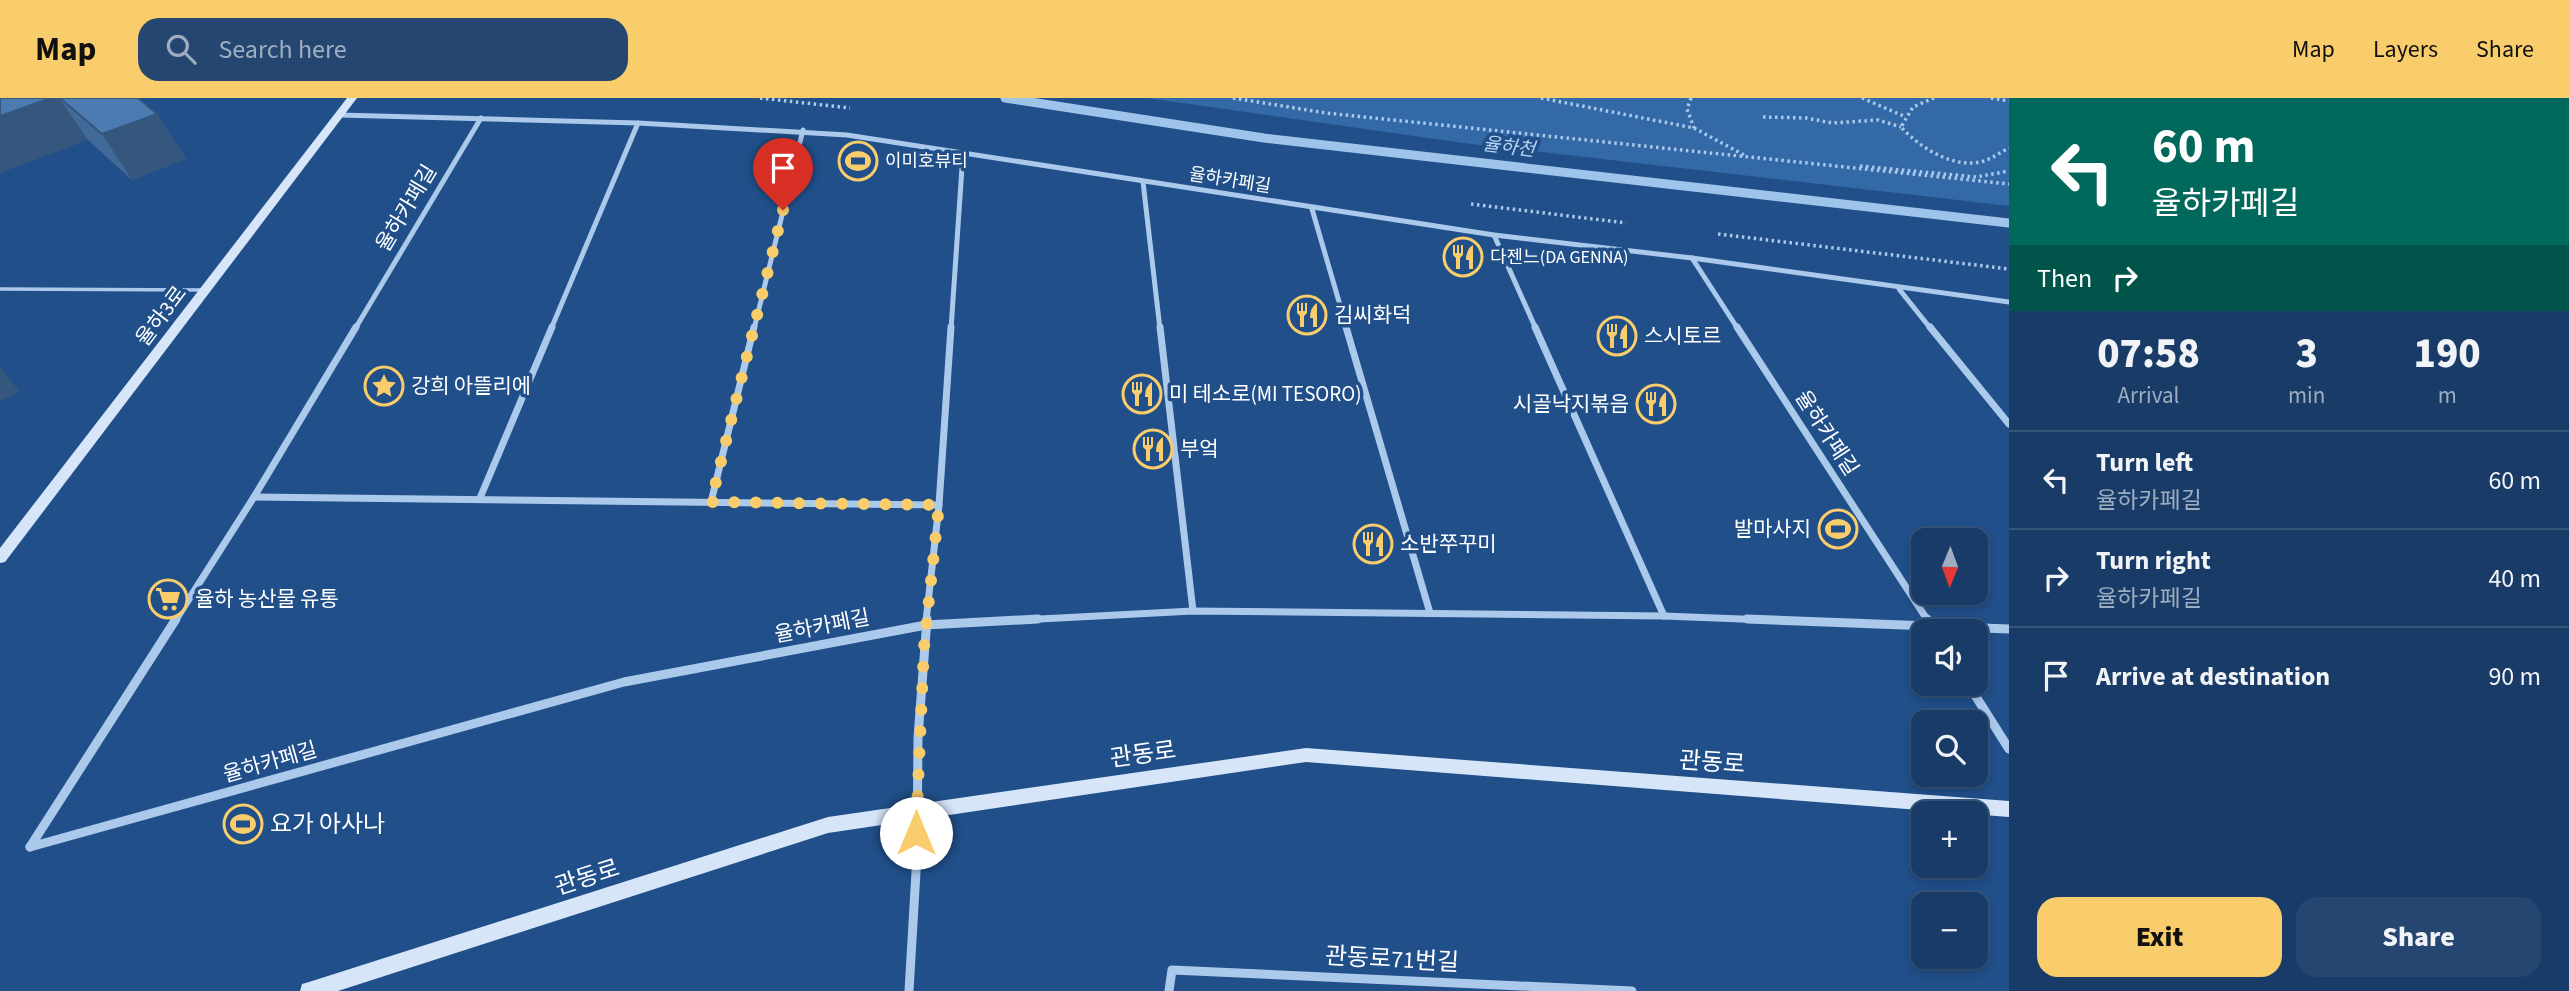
<!DOCTYPE html>
<meta charset="utf-8">
<style>
:root{--surface:#183b67;--page:#254670;--text:#f1f3f6;--muted:#9fadc0;--line:#36557b;--accent:#f9cd6b}
body{margin:0;font-family:"Source Sans 3","Noto Sans KR",sans-serif;background:var(--page);color:var(--text);height:100vh;display:flex;flex-direction:column;font-size:26px;white-space:nowrap}
*{box-sizing:border-box;margin:0}
p{font-size:23px;color:var(--muted)}
.icon{flex:none;width:38px;height:38px;fill:none;stroke:currentColor;stroke-width:2;stroke-linecap:round;stroke-linejoin:round}
.map{position:relative;flex:1;overflow:hidden}
.details{display:flex;flex-direction:column;background:var(--surface);width:560px}
.details>*{flex:none}
.guide{background:#00695c;color:#fff;overflow:hidden}
.needle{width:46px;rotate:181deg}
.tools{position:absolute;left:1911px;top:430px;display:grid;gap:14px}
.tools a{display:grid;place-items:center;width:77px;height:77px;border-radius:14px;background:var(--surface);box-shadow:0 4px 10px #0003,0 0 0 2px var(--line);font-size:35px}
.pin{position:absolute;display:grid;place-items:center;width:60px;height:60px;color:#fff;margin:-72px -30px;border-radius:50% 50% 50% 0;rotate:-45deg;box-shadow:0 0 7px #0007}
.pin .icon{rotate:45deg}
.me{position:absolute;width:77px;margin:-38px;rotate:0deg;stroke-linejoin:round;filter:drop-shadow(0 0 5px #0008)}
.turn{display:flex;align-items:center;gap:24px;height:147px;padding:0 28px;font-size:32px}
.turn .icon{width:91px;height:91px;stroke-width:2.5}
.turn b{display:block;font-size:49px;line-height:60px}
.then{display:flex;align-items:center;height:66px;padding:0 28px;background:#0003;gap:14px;font-size:26px}
.eta{display:flex;justify-content:space-evenly;align-items:center;height:119px;text-align:center}
.eta b{font-size:42px;font-weight:800;line-height:49px}
.primary-button{display:flex;gap:14px;margin-top:auto;padding:14px 28px}
.primary-button a{flex:1;height:80px;border-radius:21px;background:var(--accent);color:#111;font-size:28px;font-weight:800;line-height:80px;text-align:center}
.primary-button a+a{background:var(--page);color:var(--text)}
ul{padding:0;list-style:none}
li{display:flex;align-items:center;gap:21px;height:98px;padding:0 28px;border-top:2px solid var(--line)}
li div{flex:1}
li b{display:block;font-size:26px}
li em{font-style:normal}
header{display:flex;align-items:center;gap:42px;box-sizing:border-box;height:98px;padding:0 35px;background:var(--accent);color:#111}
header strong{font-size:33px}
nav{display:flex;gap:38px;margin-inline-start:auto;font-size:24px}
.search{width:490px;height:63px;background:var(--page);display:flex;align-items:center;gap:18px;box-sizing:border-box;padding:0 24px;border-radius:21px;color:var(--muted);font-size:26px}
main{display:flex;flex:1;min-height:0}
.map>svg:first-child{display:block}
</style>
<header>
<strong>Map</strong>
<div class="search"><svg class="icon" aria-label="search" viewBox="0 0 24 24"><circle cx="10" cy="10" r="6"/><path d="M15 15l6 6"/></svg>Search here</div>
<nav><a>Map</a><a>Layers</a><a>Share</a></nav>
</header>
<main>
<div class="map">
<svg width="2009" height="893" viewBox="0 0 2009 893">
<rect width="100%" height="100%" fill="#204f89"/>
<polygon fill="#3369a6" points="1147,0 2009,0 2009,108 1463,45"/>
<g fill="none" stroke-linecap="round" stroke-linejoin="round">
<polyline stroke="#9ec4ec" stroke-width="9" points="1005,0 1264,40 2009,125"/>
<g stroke="#abc9eb" stroke-width="3.5" stroke-dasharray="2.5 3.5" stroke-linecap="butt">
<polyline points="760,0 850,10"/>
<polyline points="1233,0 1326,15 2009,86"/>
<polyline points="1541,0 1694,30 1744,57"/>
<polyline points="1691,0 1687,11 1694,30"/>
<polyline points="1862,0 1906,19"/>
<path d="M1934,0L1913,9L1901,29C1920,50 1955,72 1984,63C1993,60 2001,54 2009,50"/>
<polyline points="1991,0 2009,3"/>
<polyline points="1763,19 1806,20 1832,25 1878,22 1901,29"/>
<polyline points="1860,68 1976,79 2009,73"/>
<polyline points="1471,106 1626,125"/>
<polyline points="1718,136 2009,171"/>
</g>
<polyline stroke="#abc9eb" stroke-width="3.5" points="0,191 205,192"/>
<g stroke="#abc9eb" stroke-width="5">
<polyline points="339,17 638,25 847,37 1494,137 1692,160 2009,204"/>
<polyline points="1143,84 1160,231"/>
<polyline points="1312,111 1347,231"/>
<polyline points="1494,137 1536,231"/>
<polyline points="1692,160 1738,231"/>
<polyline points="1899,191 1931,231"/>
<polyline points="355,231 481,20"/>
<polyline points="551,231 638,25"/>
<polyline points="754,231 803,32"/>
<polyline points="951,231 963,55"/>
</g>
<g stroke="#abc9eb" stroke-width="7">
<polyline points="1160,229 1193,513"/>
<polyline points="1346,229 1430,515"/>
<polyline points="1535,229 1664,518"/>
<polyline points="1737,229 1928,523"/>
<polyline points="1930,229 2009,326"/>
<polyline points="254,399 939,407"/>
<polyline points="480,400 552,229"/>
<polyline points="711,404 754,229"/>
<polyline points="175,523 254,399 356,229"/>
<polyline points="926,523 939,407 951,229"/>
<polyline points="1004,523 1193,513 1664,518 1794,523"/>
</g>
<g stroke="#abc9eb" stroke-width="9">
<polyline points="1747,521 2009,531"/>
<polyline points="1927,521 1935,534"/>
<polyline points="1968,586 2009,651"/>
<polyline points="30,749 624,584 926,527 1038,521"/>
<polyline points="30,749 176,521"/>
<polyline points="909,893 917,757 918,639 927,521"/>
<polyline points="1169,893 1172,872 1632,893"/>
</g>
<g fill="#d6e6f8" fill-rule="evenodd">
<polygon points="347,0 357,0 5,464 0,465 0,450"/>
<polygon points="1306,650 2009,703 2009,719 1306,664 828,735 338,893 300,893 302,886 309,884 828,719"/>
</g>
</g>
<polygon fill="#416a99" points="0,0 138,0 157,16 186,61 132,82 88,42"/>
<g fill="#35567d">
<polygon points="51,0 59,0 88,42 0,75 0,18"/>
<polygon points="157,16 186,61 132,82 102,36"/>
<polygon points="0,269 20,294 0,303"/>
</g>
<g fill="#4c7bb2" stroke="#35567d" stroke-width="2">
<polygon points="0,0 51,0 0,18"/>
<polygon points="60,0 138,0 157,16 102,36"/>
</g>
<g fill="none" stroke-linecap="round" stroke-linejoin="round">
<polyline stroke="#f9cd6b" stroke-width="12" stroke-dasharray="0 21.6" points="783,112 711,404 939,407 924,549 916,735"/>
</g>
<defs>
<symbol id="stadium-ring" viewBox="-11 -11 22 22"><circle r="9.5" fill="#204f89" stroke="#f9cd6b" stroke-width="1.5"/><path d="M0-5a6.5 5 0 1 0 0 10a6.5 5 0 1 0 0-10ZM-3.5-1.8h7v3.6h-7Z" fill="#f9cd6b"/></symbol>
<symbol id="restaurant-ring" viewBox="-11 -11 22 22"><circle r="9.5" fill="#204f89" stroke="#f9cd6b" stroke-width="1.5"/><path d="M-5-6h1v4h1v-4h1v4h1v-4h1v5L-1.5 .5V6h-2V.5L-5-1ZM5-6V6H3V1.5H1.5Q1.5-4 5-6Z" fill="#f9cd6b"/></symbol>
<symbol id="sight-ring" viewBox="-11 -11 22 22"><circle r="9.5" fill="#204f89" stroke="#f9cd6b" stroke-width="1.5"/><path d="M0-6L1.8-2.2L6-1.7L2.9 1.2L3.7 5.4L0 3.3L-3.7 5.4L-2.9 1.2L-6-1.7L-1.8-2.2Z" fill="#f9cd6b"/></symbol>
<symbol id="supermarket-ring" viewBox="-11 -11 22 22"><circle r="9.5" fill="#204f89" stroke="#f9cd6b" stroke-width="1.5"/><path d="M-6-5.5h2.5l.6 2H6L4.5 2H-2.5L-4.4-4H-6ZM-1.5 3.2a1.3 1.3 0 1 0 .1 0ZM3 3.2a1.3 1.3 0 1 0 .1 0Z" fill="#f9cd6b"/></symbol>
</defs>
<g fill-rule="evenodd">
<use href="#stadium-ring" x="836" y="41" width="44" height="44"/>
<use href="#restaurant-ring" x="1441" y="137" width="44" height="44"/>
<use href="#restaurant-ring" x="1285" y="195" width="44" height="44"/>
<use href="#restaurant-ring" x="1595" y="216" width="44" height="44"/>
<use href="#sight-ring" x="362" y="266" width="44" height="44"/>
<use href="#restaurant-ring" x="1120" y="274" width="44" height="44"/>
<use href="#restaurant-ring" x="1634" y="284" width="44" height="44"/>
<use href="#restaurant-ring" x="1131" y="329" width="44" height="44"/>
<use href="#stadium-ring" x="1816" y="409" width="44" height="44"/>
<use href="#restaurant-ring" x="1351" y="424" width="44" height="44"/>
<use href="#supermarket-ring" x="146" y="479" width="44" height="44"/>
<use href="#stadium-ring" x="221" y="704" width="44" height="44"/>
</g>
<g text-anchor="middle" stroke-width="7" stroke-linejoin="round" paint-order="stroke">
<g font-size="18" fill="#fff" stroke="#204f89" text-anchor="start">
<text x="885" y="69">이미호뷰티</text>
<text x="1490" y="165">다젠느(DA GENNA)</text>
</g>
<g font-size="18" fill="#fff" stroke="#204f89">
<text transform="translate(1230 82) rotate(9)" y="6">율하카페길</text>
</g>
<g font-size="19" font-style="italic" fill="#b7d3f2" stroke="#204f89">
<text transform="translate(1509 48) rotate(7)" y="7">율하천</text>
</g>
<g font-size="21" fill="#fff" stroke="#204f89">
<text transform="translate(406 110) rotate(-59)" y="7">율하카페길</text>
<text transform="translate(161 218) rotate(-53)" y="7">율하3로</text>
<text transform="translate(1827 335) rotate(57)" y="7">율하카페길</text>
<text transform="translate(822 528) rotate(-11)" y="7">율하카페길</text>
<text transform="translate(270 664) rotate(-16)" y="7">율하카페길</text>
</g>
<g font-size="21" fill="#fff" stroke="#204f89" text-anchor="start">
<text x="1334" y="224">김씨화덕</text>
<text x="1644" y="245">스시토르</text>
<text x="411" y="295">강희 아뜰리에</text>
<text x="1169" y="303">미 테소로(MI TESORO)</text>
<text x="1629" y="313" text-anchor="end">시골낙지볶음</text>
<text x="1180" y="358">부엌</text>
<text x="1811" y="438" text-anchor="end">발마사지</text>
<text x="1400" y="453">소반쭈꾸미</text>
<text x="195" y="508">율하 농산물 유통</text>
</g>
<g font-size="24" fill="#fff" stroke="#204f89">
<text transform="translate(1143 656) rotate(-8)" y="8">관동로</text>
<text transform="translate(1712 664) rotate(4)" y="8">관동로</text>
<text transform="translate(587 779) rotate(-18)" y="8">관동로</text>
<text transform="translate(1392 861) rotate(3)" y="8">관동로71번길</text>
</g>
<g font-size="24" fill="#fff" stroke="#204f89" text-anchor="start">
<text x="270" y="734">요가 아사나</text>
</g>
</g>
</svg>
<div class="tools">
<a><svg class="needle" viewBox="-14 -14 28 28"><path d="M0-13l5 13h-10z" fill="#e53935"/><path d="M0 13l5-13h-10z" fill="#9fadc0"/></svg></a>
<a><svg class="icon" aria-label="sound" viewBox="0 0 24 24"><path d="M4 9h4l5-4v14l-5-4H4zM17 9q2 3 0 6"/></svg></a>
<a><svg class="icon" aria-label="search" viewBox="0 0 24 24"><circle cx="10" cy="10" r="6"/><path d="M15 15l6 6"/></svg></a>
<a>+</a>
<a>−</a>
</div>
<div class="pin" style="left:783px;top:112px;background:#d93025"><svg class="icon" aria-label="arrive" viewBox="0 0 24 24"><path d="M6 21V4h12l-3 4 3 4H6"/></svg></div>
<svg class="me" style="left:916px;top:735px" viewBox="-20 -20 40 40"><circle r="19" fill="#fff"/><path d="M0-13L10 11 0 6-10 11z" fill="#f9cd6b"/></svg>
</div>
<section class="details">
<div class="guide">
<div class="turn"><svg class="icon" aria-label="left" viewBox="0 0 24 24"><path d="M17 20v-9H6M10 6l-5 5 5 5"/></svg><div><b>60 m</b>율하카페길</div></div>
<div class="then">Then<svg class="icon" aria-label="right" viewBox="0 0 24 24"><path d="M7 20v-9h11M14 6l5 5-5 5"/></svg></div>
</div>
<div class="eta">
<div><b>07:58</b><p>Arrival</p></div>
<div><b>3</b><p>min</p></div>
<div><b>190</b><p>m</p></div>
</div>
<ul>
<li><svg class="icon" aria-label="left" viewBox="0 0 24 24"><path d="M17 20v-9H6M10 6l-5 5 5 5"/></svg><div><b>Turn left</b><p>율하카페길</p></div><em>60 m</em></li>
<li><svg class="icon" aria-label="right" viewBox="0 0 24 24"><path d="M7 20v-9h11M14 6l5 5-5 5"/></svg><div><b>Turn right</b><p>율하카페길</p></div><em>40 m</em></li>
<li><svg class="icon" aria-label="arrive" viewBox="0 0 24 24"><path d="M6 21V4h12l-3 4 3 4H6"/></svg><div><b>Arrive at destination</b></div><em>90 m</em></li>
</ul>
<div class="primary-button"><a>Exit</a><a>Share</a></div>
</section>
</main>
